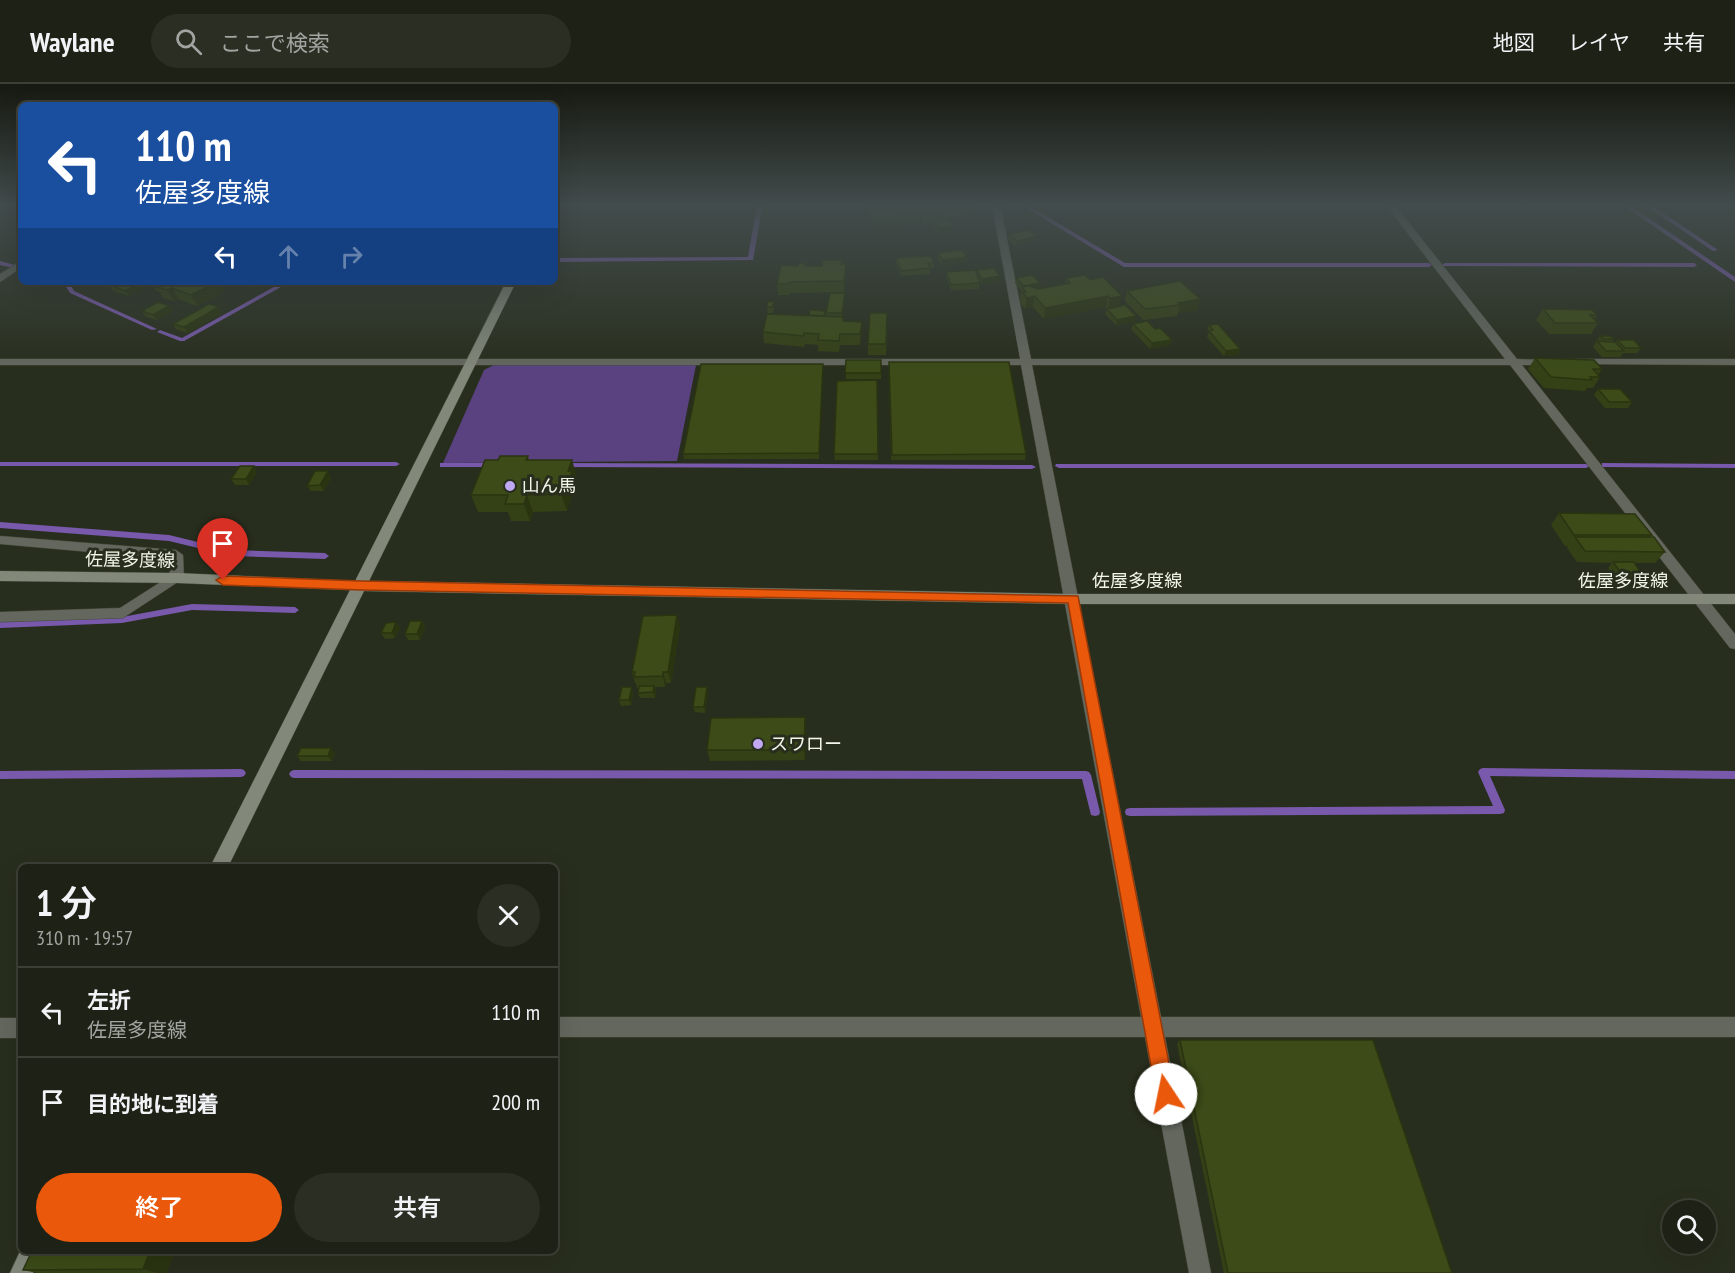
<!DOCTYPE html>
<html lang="ja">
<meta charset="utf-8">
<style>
:root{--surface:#1e2216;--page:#2b2f23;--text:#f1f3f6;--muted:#a1a4a1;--line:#3c3f35;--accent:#ea580c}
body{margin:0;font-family:"PT Sans Narrow","Noto Sans JP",sans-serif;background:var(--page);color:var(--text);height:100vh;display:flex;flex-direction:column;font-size:22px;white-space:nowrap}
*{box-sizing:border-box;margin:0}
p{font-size:20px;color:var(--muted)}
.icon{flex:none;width:33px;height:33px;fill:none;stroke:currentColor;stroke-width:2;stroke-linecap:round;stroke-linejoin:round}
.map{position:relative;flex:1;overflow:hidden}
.side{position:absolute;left:18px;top:780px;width:540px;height:390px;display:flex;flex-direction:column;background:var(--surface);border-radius:9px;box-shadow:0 6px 24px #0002,0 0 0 2px var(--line)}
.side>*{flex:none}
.hud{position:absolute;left:18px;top:18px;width:540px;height:183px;border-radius:9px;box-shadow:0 6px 24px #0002,0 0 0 2px var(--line);background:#1a4fa0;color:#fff;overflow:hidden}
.fabs{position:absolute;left:1662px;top:1116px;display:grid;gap:12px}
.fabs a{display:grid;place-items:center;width:54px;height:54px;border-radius:50%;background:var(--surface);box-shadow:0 6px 24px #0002,0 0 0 2px var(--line);font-size:30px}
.pin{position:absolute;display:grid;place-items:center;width:51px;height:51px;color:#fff;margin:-62px -26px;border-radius:50% 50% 50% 0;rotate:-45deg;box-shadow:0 0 6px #0007}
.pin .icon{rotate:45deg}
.me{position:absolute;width:66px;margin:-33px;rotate:349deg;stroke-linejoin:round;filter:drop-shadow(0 0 4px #0008)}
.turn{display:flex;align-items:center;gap:21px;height:126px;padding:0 18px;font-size:27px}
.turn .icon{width:78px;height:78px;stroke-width:2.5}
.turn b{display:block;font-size:42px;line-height:51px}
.lanes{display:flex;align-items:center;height:57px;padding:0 18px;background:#0003;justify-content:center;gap:30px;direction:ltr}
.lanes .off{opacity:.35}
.round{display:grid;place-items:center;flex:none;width:63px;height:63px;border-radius:32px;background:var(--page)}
.summary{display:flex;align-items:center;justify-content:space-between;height:102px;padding:0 18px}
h1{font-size:36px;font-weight:600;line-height:45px}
.button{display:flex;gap:12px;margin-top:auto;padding:12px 18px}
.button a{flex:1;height:69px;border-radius:36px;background:var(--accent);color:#fff;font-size:24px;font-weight:600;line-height:69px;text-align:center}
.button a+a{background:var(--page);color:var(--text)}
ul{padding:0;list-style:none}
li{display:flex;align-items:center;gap:18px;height:90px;padding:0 18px;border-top:2px solid var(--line)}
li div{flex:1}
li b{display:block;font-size:22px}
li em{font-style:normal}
header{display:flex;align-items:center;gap:36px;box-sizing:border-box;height:84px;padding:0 30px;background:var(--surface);border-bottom:2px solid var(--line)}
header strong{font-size:28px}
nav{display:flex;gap:33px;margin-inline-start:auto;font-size:21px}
.search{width:420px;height:54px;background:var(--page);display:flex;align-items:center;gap:15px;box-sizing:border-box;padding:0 21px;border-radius:33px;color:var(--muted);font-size:22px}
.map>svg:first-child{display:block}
</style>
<header>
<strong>Waylane</strong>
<div class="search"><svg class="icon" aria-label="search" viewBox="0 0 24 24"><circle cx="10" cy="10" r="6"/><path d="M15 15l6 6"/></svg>ここで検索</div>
<nav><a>地図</a><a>レイヤ</a><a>共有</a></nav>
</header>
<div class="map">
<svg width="1735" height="1189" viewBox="0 0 1735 1189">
<rect width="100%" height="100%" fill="#282e1d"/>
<polygon fill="#5a4281" points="494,281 696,281 677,377 443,379 484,286"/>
<polygon fill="#7859ab" points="1621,120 1628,120 1735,193 1735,198"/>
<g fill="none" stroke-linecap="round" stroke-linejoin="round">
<g fill="#7859ab" fill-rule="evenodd">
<polygon points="757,120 763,120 753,176 555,178 555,174 748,173"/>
<polygon points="1019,120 1026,120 1125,179 1429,179 1432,181 1429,183 1124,183"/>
<polygon points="1643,120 1650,120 1718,166 1713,167"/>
<polygon points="0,177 15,181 16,182 13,184 0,181"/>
<polygon points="1445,179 1694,179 1697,181 1694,183 1443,182 1443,180"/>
<polygon points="283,198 290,198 184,257 180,257 157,248 160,246 182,254"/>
<polygon points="66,200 70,200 74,207 157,245 152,246 70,209 65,201"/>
<polygon points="0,378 396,378 400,380 396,382 0,382"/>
<polygon points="440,379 496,379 500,381 496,383 440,383"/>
<polygon points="560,379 1032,381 1036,383 1032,385 563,383 560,383"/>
<polygon points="1602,379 1735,380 1735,384 1605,383 1602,383"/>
<polygon points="1056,380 1586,380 1590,382 1586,384 1059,384 1055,382"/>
<polygon points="0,438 169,451 231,466 325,469 329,472 325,475 231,472 169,457 0,444"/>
<polygon points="192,520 295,523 299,526 295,529 192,526 122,539 0,544 0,538 122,533"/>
<polygon points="1483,684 1735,687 1735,695 1490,692 1505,726 1504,729 1500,730 1130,732 1126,731 1125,728 1126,725 1130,724 1493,722 1478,688 1480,685"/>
<polygon points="241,685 244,686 246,689 244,692 241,693 0,695 0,687"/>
<polygon points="294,686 1086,687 1089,688 1091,691 1100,728 1099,731 1095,732 1091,731 1082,695 294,694 291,693 289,690 291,687"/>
</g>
<defs>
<g id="street">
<polygon points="992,120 1000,120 1031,275 1505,275 1385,120 1394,120 1517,275 1555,276 1556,278 1551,281 1522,281 1735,550 1735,565 1730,564 1510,281 1032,281 1161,933 1735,933 1735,953 1165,953 1211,1189 1189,1189 1145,953 555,953 555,933 1141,933 1021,281 0,281 0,275 1020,275"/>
<polygon points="21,177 21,184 0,198 0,190"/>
<polygon points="1575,275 1735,275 1735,281 1571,280 1570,278"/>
<polygon points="0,452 176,466 183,471 184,494 123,534 0,538 0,528 120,524 170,492 169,475 0,460"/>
<rect x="0" y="934" width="21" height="20"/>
</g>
<g id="secondary">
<polygon points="506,198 516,198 369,497 1073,510 1735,510 1735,520 1073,520 364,507 228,783 210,783 350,506 177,499 0,497 0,487 177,489 355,497"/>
<polygon points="21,1165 21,1167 43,1167 33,1189 10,1189"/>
</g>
</defs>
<use href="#street" stroke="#444a3a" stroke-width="1"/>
<use href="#secondary" stroke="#444a3a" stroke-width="1"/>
<use href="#street" fill="#63675e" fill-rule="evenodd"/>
<use href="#secondary" fill="#82887a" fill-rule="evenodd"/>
</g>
<g fill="#344015">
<polygon points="866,120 934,120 940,126 940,122 959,120 977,120 977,123 974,123 977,131 971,132 971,135 950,138 953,141 952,146 938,149 934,145 934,141 927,142 922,137 899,143 897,141 877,144 866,128"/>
<polygon points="1009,150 1037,152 1036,157 1016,162 1008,156"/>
<polygon points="937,169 967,173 967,178 942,182 937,174"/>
<polygon points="896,174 934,179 934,184 930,184 930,190 901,192 896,180"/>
<polygon points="842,176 842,180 846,180 846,191 844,208 790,209 790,211 778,211 777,200 798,182 805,179 806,182 822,182"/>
<polygon points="977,186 999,198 982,200 978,195 980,199 979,205 951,206 946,193 946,188 976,190"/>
<polygon points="1085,191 1135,238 1116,241 1105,230 1107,225 1106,223 1044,235 1033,223 1025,225 1020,219 1021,205 1015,199 1016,194 1040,199 1039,205 1065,200 1066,194"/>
<polygon points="116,198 223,198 221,199 225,208 197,222 178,215 174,217 163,214 160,208 156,207 152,200 129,212 113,207 109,201"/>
<polygon points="1127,207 1200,215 1197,226 1178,229 1177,232 1143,236 1125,217"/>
<polygon points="845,209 845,215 842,233 843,237 862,249 860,261 840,261 839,268 818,267 818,261 805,260 804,263 764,259 763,248 826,232 826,229"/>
<polygon points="169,222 173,227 157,236 146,233 142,227"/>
<polygon points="767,223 774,223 773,229 768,229"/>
<polygon points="1543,225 1597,231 1595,236 1598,239 1591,250 1549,250 1536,236"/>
<polygon points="222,229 187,249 176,245 173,240"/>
<polygon points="887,229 886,271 868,271 868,260"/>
<polygon points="1133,240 1172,256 1170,261 1150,265 1131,245"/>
<polygon points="1209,241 1240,265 1238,271 1224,272 1207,253 1209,248 1207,246"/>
<polygon points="1600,252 1614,255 1612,258 1616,258 1617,256 1641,264 1637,269 1623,269 1620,273 1602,273 1593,263"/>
<polygon points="1535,274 1602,285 1598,291 1600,293 1593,304 1587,304 1585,307 1544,304 1528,285"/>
<rect x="846" y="276" width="35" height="19"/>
<polygon points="889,278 1026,370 1025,376 891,376"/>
<polygon points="823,280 819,375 684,375 683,370"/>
<polygon points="877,296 878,376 835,376 834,370"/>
<polygon points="1598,305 1632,318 1628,324 1605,324 1594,311"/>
<polygon points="528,372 529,376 577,393 575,398 577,404 575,410 572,410 567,427 533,428 530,437 511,437 508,428 478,428 471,411 498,376"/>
<polygon points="254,382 257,388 249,401 235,401 231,395"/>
<polygon points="331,393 324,407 311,407 307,402"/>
<polygon points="1559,429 1652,451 1651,453 1665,468 1655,479 1634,479 1641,489 1637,494 1616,495 1608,484 1612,479 1577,478 1567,464 1568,462 1565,462 1551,441"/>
<polygon points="422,537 425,543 420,556 408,556 405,550"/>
<polygon points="680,543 671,599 666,599 665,603 655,603 656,608 655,614 640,614 638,609 639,604 637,604 636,599 635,599 632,588"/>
<polygon points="400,544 395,554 385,555 381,549"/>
<polygon points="633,608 631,621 621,622 619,616"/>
<polygon points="708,609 705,629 695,628 693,623"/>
<polygon points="805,633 806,644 805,676 710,677 707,666"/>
<polygon points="331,664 335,669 332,677 301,677 297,672"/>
<polygon points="1180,956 1452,1189 1224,1189 1177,960"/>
<polygon points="175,1167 166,1189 37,1189 23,1186"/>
</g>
<g fill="#2a3411">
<polygon points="977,126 977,131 971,132 971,135 943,139 944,134"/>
<polygon points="923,127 922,137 899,143 899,132"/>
<polygon points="942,129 941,140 934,139 934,141 927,142 927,132"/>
<polygon points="897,131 897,141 877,144 877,134"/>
<polygon points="953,141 952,146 938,149 939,144"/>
<polygon points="1037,152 1036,157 1016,162 1017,157"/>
<polygon points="967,173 967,178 942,182 942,176"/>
<polygon points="846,180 846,191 844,208 844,197"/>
<polygon points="1000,192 999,198 982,200 982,195"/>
<polygon points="142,198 151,198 152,200 129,212 125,207"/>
<polygon points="217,198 223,198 221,199 225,208 197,222 191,211"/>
<polygon points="256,198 258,198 260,203 252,206 249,200"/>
<polygon points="1040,199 1039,205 1024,202"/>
<polygon points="172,204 178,215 174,217 167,206"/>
<polygon points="845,209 845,215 842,235 842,229"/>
<polygon points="1035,212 1033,223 1025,225 1027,214"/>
<polygon points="1108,212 1106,223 1044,235 1045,224"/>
<polygon points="1122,212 1119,223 1108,225 1110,214"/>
<polygon points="1200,215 1197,226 1178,229 1180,221 1178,219"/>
<polygon points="169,222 173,227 157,236 153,231"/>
<polygon points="219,223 222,229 187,249 184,243"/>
<polygon points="1136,232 1135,238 1116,241 1117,236"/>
<polygon points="862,238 862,249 860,261 860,250"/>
<polygon points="1172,256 1170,261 1150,265 1152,259"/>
<polygon points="1240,265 1238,271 1224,272 1226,267"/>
<polygon points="572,376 577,393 575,398 577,404 575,410 568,387"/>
<polygon points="254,382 257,388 249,401 246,395"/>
<polygon points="328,387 331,393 324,407 320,401"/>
<polygon points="567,393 572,410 567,427 561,410"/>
<polygon points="527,411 533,428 530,437 524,420"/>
<polygon points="677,531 680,543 671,599 668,588"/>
<polygon points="422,537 425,543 420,556 417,550"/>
<polygon points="396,538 400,544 395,554 392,549"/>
<polygon points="663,588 666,599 665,603 663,592"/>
<polygon points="654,602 656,608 655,614 653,608"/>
<polygon points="632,603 633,608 631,621 629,616"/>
<polygon points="707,603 708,609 705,629 704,623"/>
<polygon points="805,633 806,644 805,676 804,666"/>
<polygon points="331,664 335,669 332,677 328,672"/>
<polygon points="150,1167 175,1167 166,1189 158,1189 143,1185"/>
</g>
<g fill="#3c4b18" stroke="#2a3411" stroke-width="1.5">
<polygon points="868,120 934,120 942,129 927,132 923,127 899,132 897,131 877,134"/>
<polygon points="959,120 971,120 977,126 969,127 971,129 944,134 941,131 946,130 940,122"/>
<polygon points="948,136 953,141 939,144 934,139"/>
<polygon points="1029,146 1037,152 1017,157 1009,150"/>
<polygon points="962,166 967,173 942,176 937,169"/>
<polygon points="931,172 934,179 928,179 930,184 901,187 896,174"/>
<polygon points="823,176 842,176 841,180 846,180 844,197 790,198 789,200 777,200 781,181 798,182 799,179 805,179 805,182 822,182"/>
<polygon points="994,184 1000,192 982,195 977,186"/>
<polygon points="975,186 980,199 951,201 946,188"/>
<polygon points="1032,191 1040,199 1024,202 1016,194"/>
<polygon points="1085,191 1090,196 1103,193 1122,212 1110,214 1108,212 1045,224 1035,212 1027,214 1022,208 1026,208 1022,203 1029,202 1038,205 1070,199 1066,194"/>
<polygon points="1180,197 1200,215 1178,219 1180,221 1145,225 1127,207"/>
<polygon points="116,198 142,198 125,207 109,201"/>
<polygon points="155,198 217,198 191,211 172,204 167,206 157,203 162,200"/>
<polygon points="830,209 845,209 842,229 826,229"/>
<polygon points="768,217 774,218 772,223 767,223"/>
<polygon points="158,218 169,222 153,231 142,227"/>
<polygon points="209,220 219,223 184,243 173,240"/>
<polygon points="1125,221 1136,232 1117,236 1107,225"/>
<polygon points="1543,225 1592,226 1597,231 1590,231 1598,239 1555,239"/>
<polygon points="810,226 825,227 824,232 809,231"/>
<polygon points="870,229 887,229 886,260 868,260"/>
<polygon points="767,230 843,233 843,237 862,238 860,250 840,250 839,257 818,256 819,250 804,249 804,252 763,248"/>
<polygon points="1147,237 1155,245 1160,244 1172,256 1152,259 1133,240"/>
<polygon points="1218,240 1240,265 1226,267 1209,247 1213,246 1209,241"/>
<polygon points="1600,252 1610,252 1614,255 1604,255"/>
<polygon points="1617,256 1634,256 1641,264 1625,264"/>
<polygon points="1597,257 1615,258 1624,267 1606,267"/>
<polygon points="1535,274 1594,276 1602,285 1593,285 1600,293 1590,293 1592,296 1551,293"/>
<polygon points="846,276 881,276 881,289 845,289"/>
<polygon points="889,278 1009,278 1026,370 892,371"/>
<polygon points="701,280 823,280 819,369 683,370"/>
<polygon points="877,296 878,370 834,370 837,297"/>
<polygon points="1598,305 1620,305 1632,318 1609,318"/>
<polygon points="500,372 528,372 526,376 572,376 568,387 572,388 570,393 567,393 561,410 527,411 524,420 505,420 508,411 471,411 485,376 498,376"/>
<polygon points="240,382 254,382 246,395 231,395"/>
<polygon points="315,387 328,387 320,401 307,402"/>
<polygon points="1559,429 1635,430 1652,451 1574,451"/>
<polygon points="1575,453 1654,453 1665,468 1585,467"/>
<polygon points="1613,478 1634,478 1641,489 1621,489"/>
<polygon points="677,531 668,588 663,588 663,592 634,593 635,588 632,588 643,532"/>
<polygon points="410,537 422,537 417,550 405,550"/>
<polygon points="396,538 392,549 381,549 386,539"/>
<polygon points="639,602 654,602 653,608 638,609"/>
<polygon points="622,603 632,603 629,616 619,616"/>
<polygon points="696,603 707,603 704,623 693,623"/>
<polygon points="805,633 804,666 707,666 711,634"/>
<polygon points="301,664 331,664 328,672 297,672"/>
<polygon points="1180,956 1373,956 1452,1189 1228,1189"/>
<polygon points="32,1167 150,1167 143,1185 23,1186"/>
</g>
<linearGradient id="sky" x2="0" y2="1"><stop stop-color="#161910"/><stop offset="0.42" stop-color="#424c4c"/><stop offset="1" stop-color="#424c4c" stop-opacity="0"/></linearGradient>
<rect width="1735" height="287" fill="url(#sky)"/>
<polygon fill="#ea580c" stroke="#983908" stroke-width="1.5" points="223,492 361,497 1078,512 1175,1010 1172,1017 1166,1019 1159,1017 1156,1010 1068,519 361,506 223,501 216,496"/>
<g fill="#c1a8f3" stroke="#282e1d" stroke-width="2">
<circle cx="510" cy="402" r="6"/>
<circle cx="758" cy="660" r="6"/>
</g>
<g text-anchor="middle" stroke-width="6" stroke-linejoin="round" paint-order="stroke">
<g font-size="18" fill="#f1f5ea" stroke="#282e1d" text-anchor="start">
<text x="522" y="408">山ん馬</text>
<text x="770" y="666">スワロー</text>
</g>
<g font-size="18" fill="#f1f5ea" stroke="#282e1d">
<text transform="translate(130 476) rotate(1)" y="6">佐屋多度線</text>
<text x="1137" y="503">佐屋多度線</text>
<text x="1623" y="503">佐屋多度線</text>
</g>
</g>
</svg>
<div class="fabs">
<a><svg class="icon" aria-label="search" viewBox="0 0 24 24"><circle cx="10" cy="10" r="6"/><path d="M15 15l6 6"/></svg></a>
</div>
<div class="pin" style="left:223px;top:496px;background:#d93025"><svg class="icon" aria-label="arrive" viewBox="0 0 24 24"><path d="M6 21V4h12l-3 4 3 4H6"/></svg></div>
<svg class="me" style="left:1166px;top:1010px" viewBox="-20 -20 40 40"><circle r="19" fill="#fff"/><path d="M0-13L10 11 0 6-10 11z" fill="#ea580c"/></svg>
<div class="hud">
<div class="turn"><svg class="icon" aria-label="left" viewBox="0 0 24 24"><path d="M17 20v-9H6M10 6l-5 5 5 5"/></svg><div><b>110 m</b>佐屋多度線</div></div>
<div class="lanes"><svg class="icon" aria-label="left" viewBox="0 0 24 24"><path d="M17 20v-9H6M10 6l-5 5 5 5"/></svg><svg class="icon off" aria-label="ahead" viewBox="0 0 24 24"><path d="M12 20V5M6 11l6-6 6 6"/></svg><svg class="icon off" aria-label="right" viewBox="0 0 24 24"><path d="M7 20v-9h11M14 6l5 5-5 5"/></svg></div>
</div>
<section class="side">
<div class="summary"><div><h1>1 分</h1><p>310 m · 19:57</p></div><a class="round"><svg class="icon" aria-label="close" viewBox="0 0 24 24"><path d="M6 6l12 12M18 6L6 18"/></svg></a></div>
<ul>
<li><svg class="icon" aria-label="left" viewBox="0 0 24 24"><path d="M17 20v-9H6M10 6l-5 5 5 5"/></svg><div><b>左折</b><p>佐屋多度線</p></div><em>110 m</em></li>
<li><svg class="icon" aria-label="arrive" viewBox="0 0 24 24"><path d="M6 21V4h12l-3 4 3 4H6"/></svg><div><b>目的地に到着</b></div><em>200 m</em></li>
</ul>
<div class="button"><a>終了</a><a>共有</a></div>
</section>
</div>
